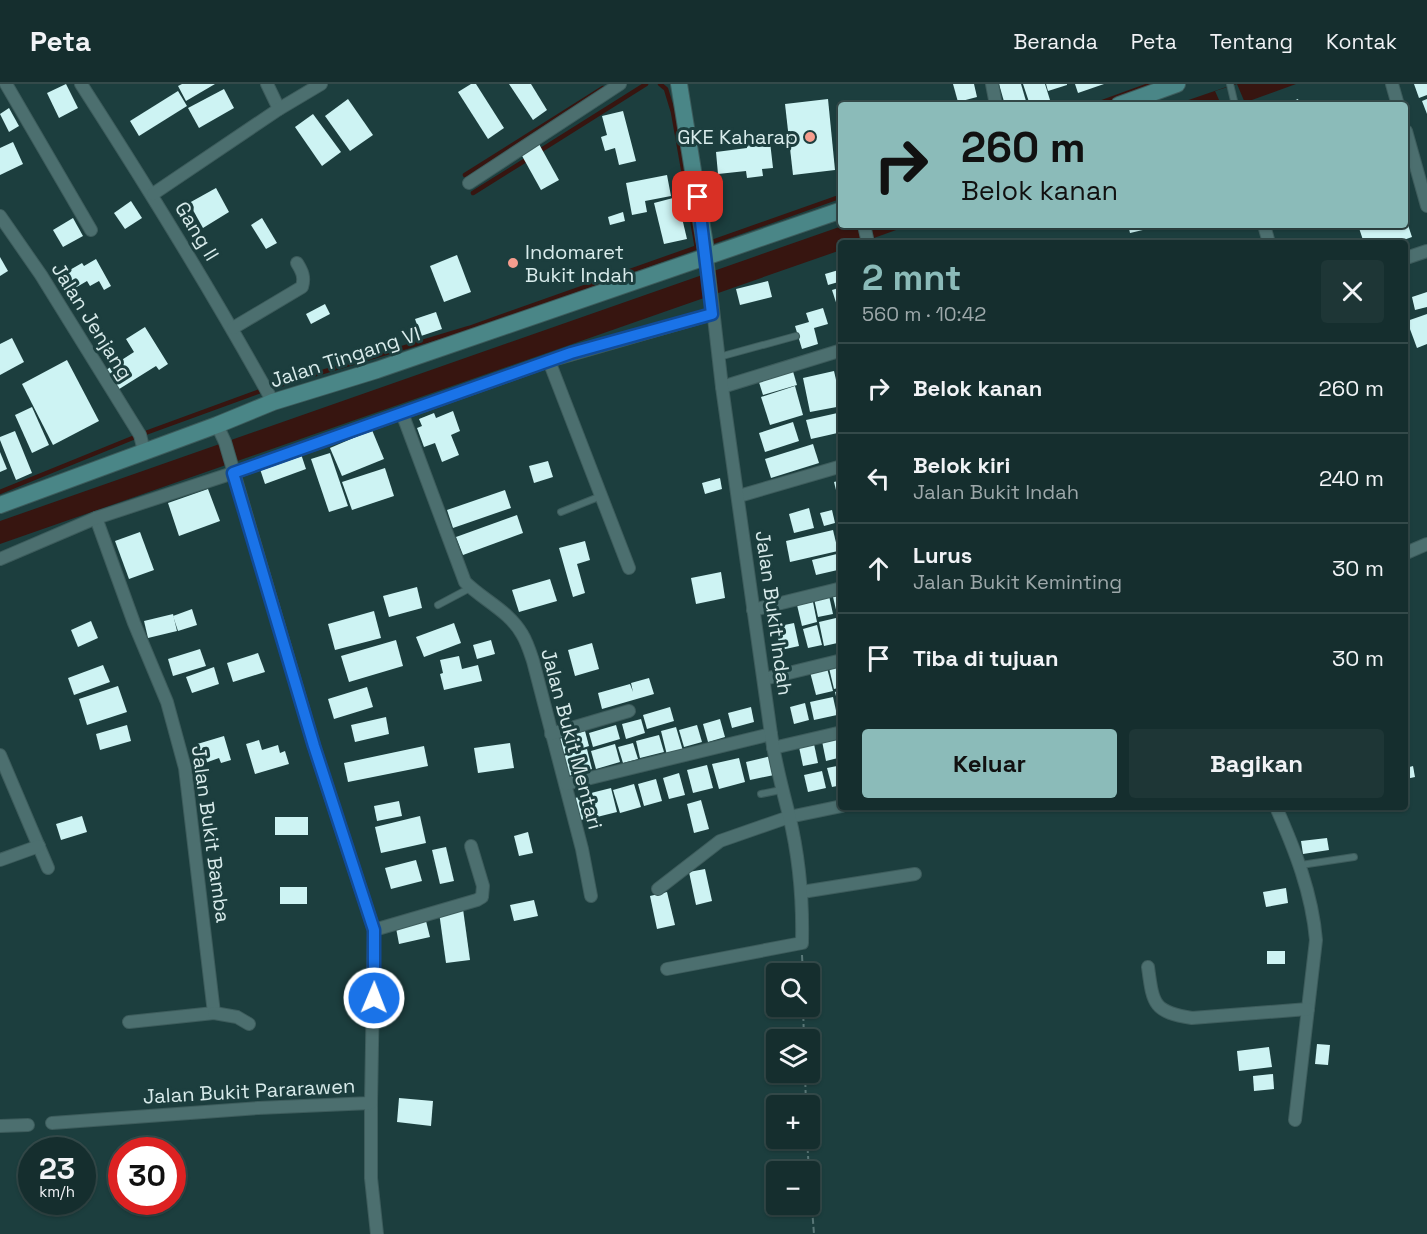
<!DOCTYPE html>
<html lang="id">
<meta charset="utf-8">
<style>
:root{--surface:#152e2e;--page:#1e3636;--text:#f1f3f6;--muted:#9da8aa;--line:#344a4a;--accent:#8bbbb9}
body{margin:0;font-family:"Space Grotesk",sans-serif;background:var(--page);color:var(--text);height:100vh;display:flex;flex-direction:column;font-size:22px;white-space:nowrap}
*{box-sizing:border-box;margin:0}
p{font-size:20px;color:var(--muted)}
.icon{flex:none;width:33px;height:33px;fill:none;stroke:currentColor;stroke-width:2;stroke-linecap:round;stroke-linejoin:round}
.map{position:relative;flex:1;overflow:hidden}
.side{position:absolute;left:838px;top:156px;width:570px;height:570px;display:flex;flex-direction:column;background:var(--surface);border-radius:6px;box-shadow:0 2px 4px #0004,0 0 0 2px var(--line)}
.side>*{flex:none}
.hud{position:absolute;left:838px;top:18px;width:570px;height:126px;border-radius:6px;box-shadow:0 2px 4px #0004,0 0 0 2px var(--line);background:#8bbbb9;color:#111;overflow:hidden}
.tools{position:absolute;left:766px;top:879px;display:grid;gap:12px}
.tools a{display:grid;place-items:center;width:54px;height:54px;border-radius:6px;background:var(--surface);box-shadow:0 2px 4px #0004,0 0 0 2px var(--line);font-size:30px}
.speed{position:absolute;left:18px;top:1053px;display:flex;gap:12px;font-size:30px;font-weight:700;text-align:center}
.speed>*{display:grid;place-content:center;width:78px;height:78px;border-radius:50%;background:var(--surface);box-shadow:0 2px 4px #0004,0 0 0 2px var(--line);line-height:1}
.speed small{font-size:15px;font-weight:400}
.speed .limit{border:9px solid #d22;background:#fff;color:#111}
.pin{position:absolute;display:grid;place-items:center;width:51px;height:51px;color:#fff;margin:-26px;border-radius:12px;box-shadow:0 3px 9px #0006}
.me{position:absolute;width:66px;margin:-33px;rotate:1deg;stroke-linejoin:round;filter:drop-shadow(0 0 4px #0008)}
.turn{display:flex;align-items:center;gap:21px;height:126px;padding:0 24px;font-size:27px}
.turn .icon{width:78px;height:78px;stroke-width:2.5}
.turn b{display:block;font-size:42px;line-height:51px}
.round{display:grid;place-items:center;flex:none;width:63px;height:63px;border-radius:6px;background:var(--page)}
.summary{display:flex;align-items:center;justify-content:space-between;height:102px;padding:0 24px}
h1{font-size:36px;font-weight:700;line-height:45px;color:var(--accent)}
.button{display:flex;gap:12px;margin-top:auto;padding:12px 24px}
.button a{flex:1;height:69px;border-radius:6px;background:var(--accent);color:#111;font-size:24px;font-weight:700;line-height:69px;text-align:center}
.button a+a{background:var(--page);color:var(--text)}
ul{padding:0;list-style:none}
li{display:flex;align-items:center;gap:18px;height:90px;padding:0 24px;border-top:2px solid var(--line)}
li div{flex:1}
li b{display:block;font-size:22px}
li em{font-style:normal}
header{display:flex;align-items:center;gap:36px;box-sizing:border-box;height:84px;padding:0 30px;background:var(--surface);border-bottom:2px solid var(--line)}
header strong{font-size:28px}
nav{display:flex;gap:33px;margin-inline-start:auto;font-size:21px}
.map>svg:first-child{display:block}
</style>
<header>
<strong>Peta</strong>
<nav><a>Beranda</a><a>Peta</a><a>Tentang</a><a>Kontak</a></nav>
</header>
<div class="map">
<svg width="1427" height="1150" viewBox="0 0 1427 1150">
<rect width="100%" height="100%" fill="#1c3e3e"/>
<g fill="#371510">
<polygon points="1235,0 1296,0 1238,21 1174,21"/>
<polygon points="845,141 910,141 860,159 842,159 841,166 0,460 0,437"/>
</g>
<polygon fill="#1c3e3e" points="1237,0 1245,19 1239,21 1217,21 1219,16 1215,7"/>
<g fill="none" stroke-linecap="round" stroke-linejoin="round">
<g stroke="#371510" stroke-width="4.5">
<polyline points="660,0 666,5 673,28 697,164"/>
<polyline points="1094,21 1152,0"/>
<polyline points="538,68 646,0"/>
<polyline points="465,91 603,4"/>
<polyline points="473,109 529,74"/>
<polyline points="0,408 140,351 266,305 469,244 842,112"/>
</g>
</g>
<g fill="#cdf3f3">
<polygon points="66,0 78,24 59,34 47,9"/>
<polygon points="182,0 215,0 186,17 178,2"/>
<polygon points="471,0 476,0 504,44 488,55 458,8"/>
<polygon points="509,0 531,0 547,26 533,36"/>
<polygon points="953,0 974,0 977,13 958,18"/>
<polygon points="999,0 1021,0 1026,17 1005,21"/>
<polygon points="1023,0 1045,0 1050,16 1030,21"/>
<polygon points="1046,0 1067,0 1067,1 1048,7"/>
<polygon points="1075,0 1104,0 1078,9"/>
<polygon points="1414,0 1427,0 1427,11 1419,14"/>
<polygon points="224,5 234,24 199,44 188,24"/>
<polygon points="178,7 187,22 139,52 130,37"/>
<polygon points="348,15 373,51 350,67 325,32"/>
<polygon points="828,15 835,86 793,91 785,20"/>
<polygon points="1298,15 1300,21 1284,21"/>
<polygon points="1427,15 1427,30 1422,17"/>
<polygon points="9,24 19,42 9,48 0,30"/>
<polygon points="623,27 636,77 619,81 615,64 605,67 601,53 607,51 602,32"/>
<polygon points="313,30 341,68 322,82 295,43"/>
<polygon points="769,49 773,84 762,85 763,92 747,94 746,87 718,90 716,68 747,64 746,52"/>
<polygon points="13,58 23,80 0,91 0,64"/>
<polygon points="539,60 559,96 541,106 521,70"/>
<polygon points="667,91 671,112 645,117 647,128 632,131 626,99"/>
<polygon points="216,104 229,128 203,144 189,119"/>
<polygon points="677,113 687,155 664,160 654,119"/>
<polygon points="131,117 142,134 125,145 114,129"/>
<polygon points="623,128 625,137 610,141 608,133"/>
<polygon points="73,134 83,152 63,163 53,146"/>
<polygon points="262,134 277,159 266,165 251,141"/>
<polygon points="1406,135 1412,153 1395,159 1364,159 1358,141 1380,141 1381,143 1387,141 1406,141"/>
<polygon points="1128,141 1160,141 1160,142 1130,149"/>
<polygon points="457,171 471,208 444,218 430,182"/>
<polygon points="0,173 8,187 0,192"/>
<polygon points="96,175 111,202 104,206 99,197 90,202 87,197 70,207 61,191 82,179 84,182"/>
<polygon points="842,185 842,197 828,201 825,190"/>
<polygon points="768,197 772,213 740,221 736,205"/>
<polygon points="842,203 842,234 841,234 832,206"/>
<polygon points="1427,208 1427,223 1415,226 1412,213"/>
<polygon points="325,220 330,230 311,240 306,230"/>
<polygon points="823,224 828,240 814,244 818,260 802,265 795,242 809,238 806,229"/>
<polygon points="436,228 442,245 421,252 415,235"/>
<polygon points="1427,230 1427,260 1417,264 1407,237"/>
<polygon points="145,243 168,280 159,286 156,282 116,307 103,288 134,268 126,255"/>
<polygon points="12,254 24,278 0,291 0,260"/>
<polygon points="67,276 99,337 53,361 22,300"/>
<polygon points="792,284 797,301 763,311 758,295"/>
<polygon points="834,287 842,322 810,328 803,294"/>
<polygon points="795,302 803,331 770,341 761,313"/>
<polygon points="32,323 49,361 32,369 15,331"/>
<polygon points="453,327 460,347 451,351 459,371 442,378 435,359 424,363 417,344 422,342 419,335 434,329 436,334"/>
<polygon points="842,328 842,348 811,355 806,336"/>
<polygon points="793,338 799,357 765,368 759,349"/>
<polygon points="372,346 384,375 342,392 330,364"/>
<polygon points="15,347 32,389 16,396 0,356 0,353"/>
<polygon points="813,360 819,379 771,394 765,375"/>
<polygon points="300,367 306,385 265,400 259,382"/>
<polygon points="0,368 7,385 0,388"/>
<polygon points="330,369 348,422 329,428 311,375"/>
<polygon points="548,377 553,393 534,399 529,382"/>
<polygon points="385,384 394,412 352,426 342,398"/>
<polygon points="720,394 722,405 705,410 702,399"/>
<polygon points="842,396 842,409 837,410 834,398"/>
<polygon points="208,405 220,437 179,452 168,419"/>
<polygon points="505,406 511,424 453,444 447,426"/>
<polygon points="809,424 814,444 794,449 789,430"/>
<polygon points="832,426 835,439 824,442 820,429"/>
<polygon points="517,431 523,449 463,471 456,453"/>
<polygon points="833,446 838,467 790,478 786,457"/>
<polygon points="140,448 154,486 129,495 115,457"/>
<polygon points="585,457 590,476 577,480 585,509 573,513 559,464"/>
<polygon points="841,469 842,485 816,491 812,476"/>
<polygon points="721,488 725,514 696,520 691,494"/>
<polygon points="550,495 557,517 519,528 512,506"/>
<polygon points="417,503 422,524 389,533 383,512"/>
<polygon points="828,507 833,530 818,533 813,510"/>
<polygon points="842,511 842,533 838,534 833,513"/>
<polygon points="813,518 817,538 802,542 797,521"/>
<polygon points="192,525 197,541 178,547 173,532"/>
<polygon points="374,527 381,554 335,566 328,540"/>
<polygon points="173,530 177,547 148,554 144,537"/>
<polygon points="836,534 842,558 824,562 819,538"/>
<polygon points="91,537 98,554 78,563 71,546"/>
<polygon points="454,539 461,559 424,573 416,553"/>
<polygon points="794,539 799,562 781,566 775,543"/>
<polygon points="817,541 822,561 808,564 803,545"/>
<polygon points="396,556 403,582 349,598 341,572"/>
<polygon points="491,556 495,570 477,575 473,561"/>
<polygon points="592,559 599,585 575,592 568,566"/>
<polygon points="200,565 206,582 173,592 168,575"/>
<polygon points="258,569 265,588 233,598 227,579"/>
<polygon points="459,572 462,585 478,581 482,597 444,606 440,590 443,589 440,576"/>
<polygon points="826,580 833,607 816,611 809,584"/>
<polygon points="103,581 110,598 74,611 68,594"/>
<polygon points="842,581 842,603 834,605 829,584"/>
<polygon points="214,583 219,600 192,609 186,593"/>
<polygon points="649,594 654,610 602,625 598,609 630,600 633,608 631,599"/>
<polygon points="118,602 127,628 87,641 79,615"/>
<polygon points="367,603 373,623 334,635 328,615"/>
<polygon points="842,606 842,633 841,633 835,608"/>
<polygon points="833,613 837,631 814,636 810,618"/>
<polygon points="805,619 809,636 794,640 790,623"/>
<polygon points="670,623 674,637 647,645 643,631"/>
<polygon points="751,623 754,638 732,644 728,629"/>
<polygon points="386,633 389,650 355,658 351,641"/>
<polygon points="641,635 645,649 626,655 622,640"/>
<polygon points="720,635 725,653 708,658 703,640"/>
<polygon points="127,641 131,657 100,666 96,650"/>
<polygon points="616,641 620,655 593,663 589,649"/>
<polygon points="697,641 702,658 684,663 679,646"/>
<polygon points="676,643 683,667 667,671 661,647"/>
<polygon points="585,647 589,662 560,671 555,656"/>
<polygon points="659,651 664,668 640,674 636,657"/>
<polygon points="224,652 231,676 221,679 219,674 205,679 202,671 197,672 194,661"/>
<polygon points="838,653 842,673 826,677 822,657"/>
<polygon points="259,656 262,666 278,661 280,669 285,667 289,680 255,690 246,660"/>
<polygon points="510,659 514,684 478,689 474,664"/>
<polygon points="633,659 638,675 623,679 618,663"/>
<polygon points="615,660 620,678 596,685 591,667"/>
<polygon points="814,660 818,679 803,682 799,663"/>
<polygon points="424,662 428,682 348,698 344,679"/>
<polygon points="587,665 592,685 565,693 560,673"/>
<polygon points="775,671 779,690 750,696 746,678"/>
<polygon points="739,674 745,698 719,705 712,680"/>
<polygon points="707,681 713,704 693,709 687,686"/>
<polygon points="842,681 842,701 832,703 827,684"/>
<polygon points="1413,682 1415,693 1406,695 1406,684"/>
<polygon points="822,687 826,704 808,708 804,691"/>
<polygon points="679,689 685,711 669,715 663,694"/>
<polygon points="656,695 662,717 644,722 638,700"/>
<polygon points="634,700 641,723 620,729 613,706"/>
<polygon points="611,704 617,728 597,733 591,709"/>
<polygon points="591,710 596,732 577,737 571,715"/>
<polygon points="701,716 709,745 694,749 687,720"/>
<polygon points="399,717 402,732 377,737 374,722"/>
<polygon points="82,732 87,748 61,756 56,740"/>
<polygon points="420,732 426,759 381,769 375,743"/>
<rect x="275" y="733" width="33" height="18"/>
<polygon points="528,748 533,769 519,772 514,752"/>
<polygon points="1327,754 1329,766 1303,770 1301,757"/>
<polygon points="446,763 454,797 440,800 432,766"/>
<polygon points="416,776 422,797 391,805 385,784"/>
<polygon points="705,785 712,817 696,821 689,788"/>
<rect x="280" y="803" width="27" height="17"/>
<polygon points="1286,804 1288,819 1266,823 1263,808"/>
<polygon points="667,808 675,841 657,845 650,812"/>
<polygon points="534,816 538,832 514,837 510,821"/>
<polygon points="463,825 470,876 446,879 439,828"/>
<polygon points="426,837 430,853 399,860 396,844"/>
<rect x="1267" y="867" width="18" height="13"/>
<polygon points="1317,960 1330,961 1328,981 1315,980"/>
<polygon points="1269,963 1272,983 1239,987 1237,967"/>
<polygon points="1273,990 1274,1005 1254,1007 1253,992"/>
<polygon points="399,1014 433,1017 431,1042 397,1038"/>
</g>
<g fill="none" stroke-linecap="round" stroke-linejoin="round">
<defs>
<g id="service">
<polyline points="1230,0 1235,21"/>
<polyline points="719,273 796,252"/>
<polyline points="561,428 601,412"/>
<polyline points="438,521 470,504"/>
<polyline points="761,710 781,706"/>
<polyline points="1301,781 1354,773"/>
</g>
<g id="minor">
<polyline points="6,0 91,146"/>
<path d="M81,0C148,104 213,209 273,318"/>
<polyline points="267,0 279,25"/>
<polyline points="992,0 996,21"/>
<polyline points="1392,0 1398,21"/>
<polyline points="1406,47 1427,122"/>
<polyline points="469,99 620,0"/>
<polyline points="153,110 279,25 321,0"/>
<polyline points="0,132 41,191 140,351 144,367"/>
<polyline points="864,141 868,159"/>
<polyline points="1264,141 1269,159"/>
<polyline points="1406,174 1427,167"/>
<path d="M233,244L302,203C305,193 302,187 297,179"/>
<polyline points="549,277 629,484"/>
<polyline points="722,303 842,266"/>
<path d="M402,329L465,498C483,516 509,527 522,550C527,558 530,568 533,577L582,765L591,812"/>
<polyline points="739,412 842,382"/>
<polyline points="96,434 134,539 167,618 185,684 214,929 129,938"/>
<polyline points="1406,469 1427,460"/>
<polyline points="0,475 96,434 233,389 549,277 712,230"/>
<polyline points="753,526 842,504"/>
<polyline points="764,595 842,576"/>
<polyline points="551,650 629,627"/>
<polyline points="773,664 842,648"/>
<polyline points="0,671 48,784"/>
<polyline points="566,700 771,650"/>
<path d="M1276,723C1295,766 1312,809 1316,856L1295,1036"/>
<polyline points="0,776 39,762"/>
<polyline points="658,805 720,757 789,733 842,722"/>
<polyline points="802,808 915,790"/>
<polyline points="374,846 477,816 482,813 483,802 471,762"/>
<path d="M1148,883C1153,920 1153,928 1192,934L1308,925"/>
<path d="M667,885L802,859C803,816 799,772 789,731C782,704 775,678 771,650L722,303L707,173"/>
<polyline points="214,929 237,933 249,940"/>
<polyline points="371,1019 371,1094 377,1150"/>
<polyline points="52,1039 258,1024 371,1019 374,846 314,662 225,358 217,341"/>
<polyline points="0,1042 28,1041"/>
</g>
<g id="secondary">
<polyline points="679,0 707,173"/>
<polyline points="1119,21 1177,0"/>
<polyline points="0,421 217,341 273,318 377,286 842,126"/>
</g>
</defs>
<use href="#service" stroke="#3d5c5c" stroke-width="8"/>
<use href="#minor" stroke="#3d5c5c" stroke-width="14"/>
<use href="#secondary" stroke="#3d5c5c" stroke-width="18"/>
<g stroke="#597777" stroke-width="2" stroke-dasharray="6 3" stroke-linecap="butt">
<polyline points="802,871 803,890"/>
<polyline points="803,922 804,956"/>
<polyline points="805,988 806,1022"/>
<polyline points="807,1054 809,1088"/>
<polyline points="810,1098 814,1150"/>
</g>
<use href="#service" stroke="#4c6f6f" stroke-width="6"/>
<use href="#minor" stroke="#4c6f6f" stroke-width="12"/>
<use href="#secondary" stroke="#4a8687" stroke-width="16"/>
</g>
<g fill="none" stroke-linecap="round" stroke-linejoin="round">
<defs>
<polyline id="route" points="374,914 374,846 314,662 233,389 571,269 712,230 698,113"/>
</defs>
<use href="#route" stroke="#114b97" stroke-width="15"/>
<use href="#route" stroke="#1a73e8" stroke-width="10"/>
</g>
<g fill="#f59d8e" stroke="#1c3e3e" stroke-width="2">
<circle cx="810" cy="53" r="6"/>
<circle cx="513" cy="179" r="6"/>
</g>
<g text-anchor="middle" stroke-width="6" stroke-linejoin="round" paint-order="stroke">
<g font-size="20" fill="#d8ebeb" stroke="#1c3e3e" text-anchor="end">
<text x="798" y="60">GKE Kaharap</text>
<text x="525" y="175" text-anchor="start">Indomaret<tspan x="525" dy="23">Bukit Indah</tspan></text>
</g>
<g font-size="20" fill="#d8ebeb" stroke="#1c3e3e">
<text transform="translate(197 147) rotate(59)" y="7">Gang II</text>
<text transform="translate(92 237) rotate(58)" y="7">Jalan Jenjang</text>
<text transform="translate(345 273) rotate(-18)" y="7">Jalan Tingang VI</text>
<text transform="translate(774 529) rotate(82)" y="7">Jalan Bukit Indah</text>
<text transform="translate(572 655) rotate(75)" y="7">Jalan Bukit Mentari</text>
<text transform="translate(211 750) rotate(82)" y="7">Jalan Bukit Bamba</text>
<text transform="translate(249 1007) rotate(-3)" y="7">Jalan Bukit Pararawen</text>
</g>
</g>
</svg>
<div class="tools">
<a><svg class="icon" aria-label="search" viewBox="0 0 24 24"><circle cx="10" cy="10" r="6"/><path d="M15 15l6 6"/></svg></a>
<a><svg class="icon" aria-label="layers" viewBox="0 0 24 24"><path d="M12 4l9 5-9 5-9-5zM3 14l9 5 9-5"/></svg></a>
<a>+</a>
<a>−</a>
</div>
<div class="speed"><div>23<small>km/h</small></div><div class="limit">30</div></div>
<div class="pin" style="left:698px;top:113px;background:#d93025"><svg class="icon" aria-label="arrive" viewBox="0 0 24 24"><path d="M6 21V4h12l-3 4 3 4H6"/></svg></div>
<svg class="me" style="left:374px;top:914px" viewBox="-20 -20 40 40"><circle r="17" fill="#1a73e8" stroke="#fff" stroke-width="3"/><path d="M0-11L8 9 0 5-8 9z" fill="#fff"/></svg>
<div class="hud">
<div class="turn"><svg class="icon" aria-label="right" viewBox="0 0 24 24"><path d="M7 20v-9h11M14 6l5 5-5 5"/></svg><div><b>260 m</b>Belok kanan</div></div>
</div>
<section class="side">
<div class="summary"><div><h1>2 mnt</h1><p>560 m · 10:42</p></div><a class="round"><svg class="icon" aria-label="close" viewBox="0 0 24 24"><path d="M6 6l12 12M18 6L6 18"/></svg></a></div>
<ul>
<li><svg class="icon" aria-label="right" viewBox="0 0 24 24"><path d="M7 20v-9h11M14 6l5 5-5 5"/></svg><div><b>Belok kanan</b></div><em>260 m</em></li>
<li><svg class="icon" aria-label="left" viewBox="0 0 24 24"><path d="M17 20v-9H6M10 6l-5 5 5 5"/></svg><div><b>Belok kiri</b><p>Jalan Bukit Indah</p></div><em>240 m</em></li>
<li><svg class="icon" aria-label="ahead" viewBox="0 0 24 24"><path d="M12 20V5M6 11l6-6 6 6"/></svg><div><b>Lurus</b><p>Jalan Bukit Keminting</p></div><em>30 m</em></li>
<li><svg class="icon" aria-label="arrive" viewBox="0 0 24 24"><path d="M6 21V4h12l-3 4 3 4H6"/></svg><div><b>Tiba di tujuan</b></div><em>30 m</em></li>
</ul>
<div class="button"><a>Keluar</a><a>Bagikan</a></div>
</section>
</div>
